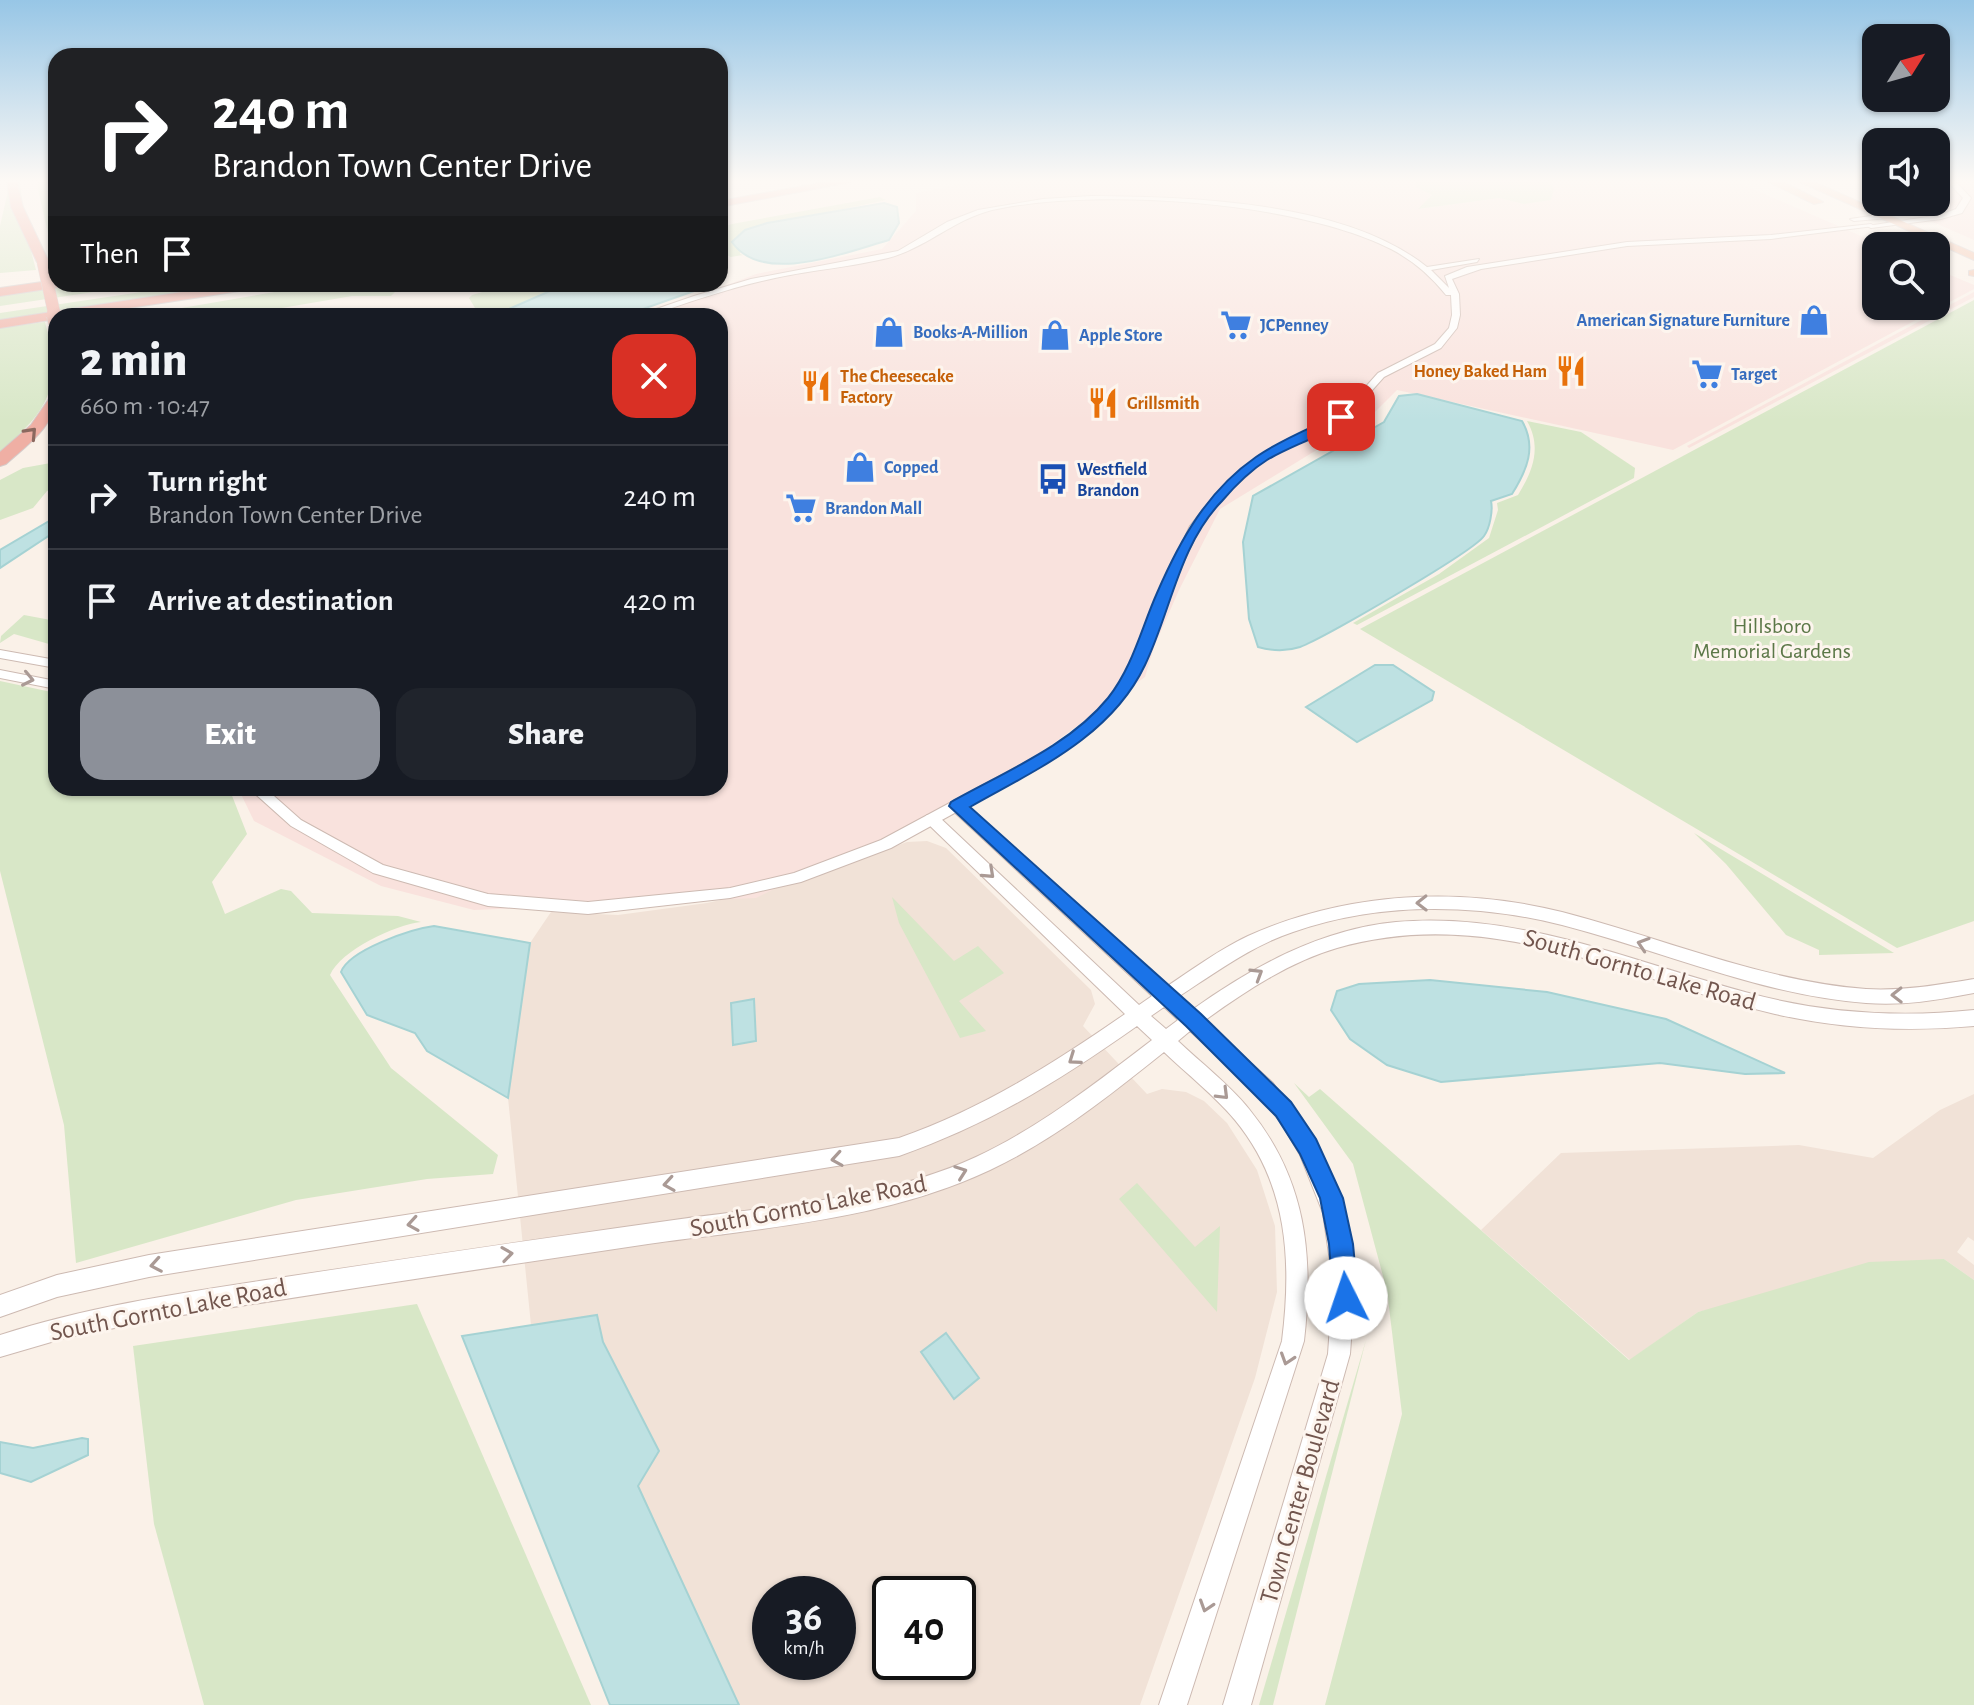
<!DOCTYPE html>
<meta charset="utf-8">
<style>
:root{--surface:#171b24;--page:#20242c;--text:#f1f3f6;--muted:#9ea1a6;--line:#363941;--accent:#8c9099}
body{margin:0;font-family:"Alegreya Sans",sans-serif;background:var(--page);color:var(--text);height:100vh;display:flex;flex-direction:column;font-size:30px;white-space:nowrap}
*{box-sizing:border-box;margin:0}
p{font-size:26px;color:var(--muted)}
.icon{flex:none;width:44px;height:44px;fill:none;stroke:currentColor;stroke-width:2;stroke-linecap:round;stroke-linejoin:round}
.map{position:relative;flex:1;overflow:hidden}
.sheet{position:absolute;left:48px;top:308px;width:680px;height:488px;display:flex;flex-direction:column;background:var(--surface);border-radius:24px;box-shadow:0 2px 6px #0004}
.sheet>*{flex:none}
.banner{position:absolute;left:48px;top:48px;width:680px;height:244px;border-radius:24px;box-shadow:0 2px 6px #0004;background:#202124;color:#fff;overflow:hidden}
.needle{width:52px;rotate:53deg}
.controls{position:absolute;left:1862px;top:24px;display:grid;gap:16px}
.controls a{display:grid;place-items:center;width:88px;height:88px;border-radius:16px;background:var(--surface);box-shadow:0 2px 6px #0004;font-size:40px}
.speed{position:absolute;left:752px;top:1576px;display:flex;gap:16px;font-size:40px;font-weight:700;text-align:center}
.speed>*{display:grid;place-content:center;width:104px;height:104px;border-radius:50%;background:var(--surface);box-shadow:0 2px 6px #0004;line-height:1}
.speed small{font-size:20px;font-weight:400}
.speed .limit{border:4px solid #111;border-radius:12px;background:#fff;color:#111}
.pin{position:absolute;display:grid;place-items:center;width:68px;height:68px;color:#fff;margin:-34px;border-radius:16px;box-shadow:0 4px 12px #0006}
.me{position:absolute;width:88px;margin:-44px;rotate:356deg;stroke-linejoin:round;filter:drop-shadow(0 0 6px #0008)}
.turn{display:flex;align-items:center;gap:28px;height:168px;padding:0 32px;font-size:36px}
.turn .icon{width:104px;height:104px;stroke-width:2.5}
.turn b{display:block;font-size:56px;line-height:68px}
.then{display:flex;align-items:center;height:76px;padding:0 32px;background:#0003;gap:16px;font-size:30px}
.round{display:grid;place-items:center;flex:none;width:84px;height:84px;border-radius:24px;background:var(--page)}
.head{display:flex;align-items:center;justify-content:space-between;height:136px;padding:0 32px}
h1{font-size:48px;font-weight:800;line-height:60px}
.cta{display:flex;gap:16px;margin-top:auto;padding:16px 32px}
.cta a{flex:1;height:92px;border-radius:24px;background:var(--accent);color:#fff;font-size:32px;font-weight:800;line-height:92px;text-align:center}
.cta a+a{background:var(--page);color:var(--text)}
ul{padding:0;list-style:none}
li{display:flex;align-items:center;gap:24px;height:104px;padding:0 32px;border-top:2px solid var(--line)}
li div{flex:1}
li b{display:block;font-size:30px}
li em{font-style:normal}
.map>svg:first-child{display:block}
</style>
<div class="map">
<svg width="1974" height="1705" viewBox="0 0 1974 1705">
<rect width="100%" height="100%" fill="#faf1e8"/>
<g fill="#f1e2d7" fill-rule="evenodd">
<path d="M927,841L946,848L1091,990L1095,1004L1083,1026L1147,1094L1162,1089L1186,1092L1204,1101L1227,1123L1257,1170L1275,1226L1277,1292L1255,1378L1140,1705H739L638,1486L659,1450L603,1342L597,1315L531,1325L508,1098L530,943L551,912L618,915L707,903L793,884L907,842ZM770,1594H838V1662H770ZM890,1594H958V1662H890Z"/>
<polygon points="1974,1094 1974,1241 1968,1237 1957,1252 1974,1265 1974,1280 1944,1259 1698,1312 1630,1360 1481,1230 1561,1153 1799,1145 1873,1158 1940,1110"/>
</g>
<g fill="#f9e2dd">
<polygon points="970,182 1416,182 1417,187 1432,195 1420,209 1499,198 1524,204 1551,200 1554,189 1550,182 1737,182 1884,246 1876,246 1876,306 1936,306 1936,269 1974,285 1974,289 1673,450 1397,390 1369,418 1220,509 1179,590 1154,647 1145,677 997,784 934,821 796,878 756,898 474,910 381,886 254,821 238,788 720,788 720,316 646,316 756,274 882,249 916,211 916,193"/>
<polygon points="1936,182 1974,182 1974,240 1887,202 1936,202"/>
<polygon points="1974,292 1974,297 1689,448 1687,446"/>
</g>
<g fill="#d8e7c7">
<polygon points="10,182 20,182 25,228 36,270 0,273 0,226"/>
<polygon points="37,182 56,182 56,268 39,194"/>
<polygon points="1416,182 1550,182 1554,189 1551,200 1524,204 1499,198 1418,209 1432,195 1416,187"/>
<polygon points="880,197 886,200 745,230 740,254 743,255 731,257 720,252 720,240 726,226 732,224"/>
<polygon points="83,284 147,284 0,306 0,296"/>
<polygon points="195,284 240,284 0,321 0,313"/>
<polygon points="321,284 403,284 391,296 352,296 235,316 135,316"/>
<polygon points="510,284 566,284 493,316 466,316 475,308 469,298 472,295"/>
<polygon points="1974,300 1974,921 1897,948 1360,629"/>
<path d="M45,322C62,388 50,408 0,452V328Z"/>
<path d="M1527,421L1581,432L1635,468L1634,478L1357,625L1353,623L1439,574L1489,538L1498,510L1497,503L1518,495C1533,471 1542,447 1527,421Z"/>
<polygon points="56,462 56,487 47,491 33,508 0,520 0,480 23,468"/>
<polygon points="24,615 56,621 56,646 14,634 0,643 1,636"/>
<path d="M0,681L56,693V788H229L247,834L212,882L225,914L281,889L291,891L312,913L398,916L421,922C395,925 341,950 330,975L391,1068L498,1155L493,1174L427,1179L296,1200L76,1263L64,1125L0,871Z"/>
<polygon points="1694,833 1894,953 1819,955 1819,950 1786,935 1726,864"/>
<polygon points="892,897 954,961 978,946 1004,973 959,1001 986,1031 960,1038 899,923"/>
<polygon points="1294,1083 1309,1097 1320,1089 1629,1360 1698,1312 1869,1262 1944,1259 1974,1280 1974,1705 1325,1705 1402,1414 1387,1291 1353,1164"/>
<polygon points="1137,1183 1195,1247 1220,1226 1217,1312 1119,1199"/>
<polygon points="417,1304 591,1705 204,1705 154,1524 133,1346"/>
<polygon points="1366,1340 1273,1705 1259,1705"/>
</g>
<g fill="#bee1e2" stroke="#a5d2d3" stroke-width="2">
<path d="M884,203L897,207L899,223L889,240C846,252 762,286 732,242L745,230L767,223Z"/>
<polygon points="566,284 714,284 623,316 493,316"/>
<path d="M1417,394L1522,421C1537,447 1527,470 1512,494L1491,501C1493,510 1490,528 1484,536C1473,552 1322,639 1300,647C1285,652 1272,651 1258,647L1249,619L1243,542L1253,496L1384,422L1399,396Z"/>
<polygon points="56,517 56,531 0,568 0,550"/>
<polygon points="1375,665 1393,665 1434,692 1432,700 1357,742 1306,707"/>
<path d="M434,926L530,943L508,1098L427,1051L415,1033L367,1015L341,972C349,950 411,929 434,926Z"/>
<polygon points="1430,980 1547,992 1666,1019 1785,1073 1745,1074 1660,1063 1441,1082 1387,1065 1350,1039 1331,1010 1337,991 1359,984"/>
<polygon points="754,999 756,1041 733,1045 731,1003"/>
<polygon points="597,1315 603,1342 659,1451 638,1486 739,1705 610,1705 462,1336"/>
<polygon points="946,1333 979,1378 954,1399 921,1352"/>
<polygon points="82,1438 88,1439 88,1455 31,1482 0,1473 0,1442 33,1448"/>
</g>
<g fill="none" stroke-linecap="round" stroke-linejoin="round">
<defs>
<path id="minor" d="M1091,196C1193,197 1345,201 1427,267L1479,259L1477,262L1431,270L1449,288L1445,276L1467,267L1627,242L1771,235L1871,224L1874,226L1771,239L1627,246L1481,269L1452,279L1459,294L1460,315L1457,328L1441,348L1384,377L1349,416L1263,461L1220,500L1200,527L1168,595L1143,665L1118,704L1096,728L1060,755L891,848L801,882L730,898L588,914L488,906L373,873L291,826L252,791L250,788H265L301,820L383,865L488,894L588,902L730,888L794,873L881,840L1050,749L1088,722L1110,698L1131,665L1158,595L1190,526L1214,496L1257,457L1343,412L1378,373L1435,344L1449,328L1452,315L1451,295H1446C1431,276 1412,260 1391,249C1297,201 1095,187 992,210C953,220 926,248 888,258C851,267 812,270 775,278C732,287 689,302 648,316H636L694,296L751,279L898,251L947,222L978,210L1043,199Z"/>
<g id="tertiary">
<polygon points="1936,182 1939,182 1947,191 1945,204 1935,210 1913,214 1913,210 1938,201 1939,191"/>
<polygon points="1948,182 1956,182 1971,198 1962,213 1941,219 1871,228 1867,226 1940,215 1956,209 1963,198"/>
<polygon points="1885,214 1888,218 1854,221 1850,219"/>
<polygon points="0,650 56,660 56,668 0,658"/>
<polygon points="0,670 56,681 56,689 0,678"/>
<path d="M957,801L962,802L1166,987C1193,969 1220,949 1248,936C1346,892 1458,886 1562,912C1663,938 1761,981 1866,989C1903,991 1938,985 1974,979V993C1938,1000 1903,1006 1866,1003C1760,995 1663,951 1562,925C1475,903 1378,902 1293,932C1251,946 1215,973 1178,997L1192,1010C1252,967 1321,929 1396,922C1518,911 1630,961 1745,992C1820,1013 1897,1018 1974,1010V1026C1907,1032 1841,1029 1775,1014C1626,980 1493,903 1337,948C1289,962 1244,992 1204,1021L1273,1083L1315,1142L1333,1180L1344,1213L1355,1282L1350,1354L1251,1705H1223L1328,1354L1333,1282L1323,1213L1300,1155L1282,1124L1259,1095L1190,1031L1178,1041C1201,1063 1229,1084 1249,1109C1306,1179 1314,1255 1304,1341L1187,1705H1159L1282,1341C1292,1262 1288,1184 1235,1120C1214,1095 1187,1074 1164,1052C1109,1096 1054,1140 990,1170C884,1220 762,1228 648,1244C487,1268 325,1292 164,1318L65,1338L0,1357V1335C93,1305 188,1292 285,1277C414,1257 544,1238 674,1220C774,1206 883,1200 976,1157C1040,1127 1096,1083 1152,1040L1137,1026C1057,1082 992,1123 899,1156L149,1277L57,1297L0,1317V1295L57,1275L149,1255L899,1138C982,1109 1053,1064 1125,1014L927,823L924,819L927,815H937L1139,1005L1152,996L952,810L949,806L952,802ZM1164,1007L1178,1020L1166,1029L1151,1016Z"/>
</g>
<g id="trunk">
<polygon points="1769,182 1783,182 1823,202 1814,204"/>
<polygon points="1800,182 1814,182 1974,253 1974,260"/>
<polygon points="1974,270 1974,276 1969,275 1969,271"/>
</g>
<g id="motorway">
<polygon points="7,182 17,182 23,207 49,262 47,265 37,262 11,207"/>
<polygon points="825,182 851,182 720,207 720,201"/>
<polygon points="56,280 56,284 62,284 60,287 0,296 0,288"/>
<polygon points="234,284 265,284 259,288 77,316 56,316 56,319 0,328 0,320"/>
<path d="M56,395C56,426 27,445 6,464L0,466V452L31,425L51,396Z"/>
</g>
</defs>
<use href="#minor" stroke="#cdbab2" stroke-width="2"/>
<use href="#tertiary" stroke="#cdbab2" stroke-width="2"/>
<use href="#trunk" stroke="#d5ccca" stroke-width="2"/>
<use href="#motorway" stroke="#d5ccca" stroke-width="2"/>
<use href="#minor" fill="#fff" fill-rule="evenodd"/>
<use href="#tertiary" fill="#fff" fill-rule="evenodd"/>
<use href="#trunk" fill="#f1bea5" fill-rule="evenodd"/>
<use href="#motorway" fill="#efafa4" fill-rule="evenodd"/>
<defs>
<polyline id="motorway-bridge-far1" points="43,262 55,317"/>
<polyline id="motorway-bridge" points="54,315 56,323"/>
</defs>
<use href="#motorway-bridge-far1" stroke="#d5ccca" stroke-width="13" stroke-linecap="butt"/>
<use href="#motorway-bridge" stroke="#d5ccca" stroke-width="16" stroke-linecap="butt"/>
<use href="#motorway-bridge-far1" stroke="#efafa4" stroke-width="12"/>
<use href="#motorway-bridge" stroke="#efafa4" stroke-width="15"/>
</g>
<defs><path id="oneway-chevron" d="M-2-3.5L2.5 0L-2 3.5" fill="none" stroke-width="1.6" stroke-linecap="round" stroke-linejoin="round" transform="scale(2)"/></defs>
<use stroke="#8b685f" href="#oneway-chevron" transform="translate(31 433) rotate(-47)"/>
<g stroke="#aa9a95">
<use href="#oneway-chevron" transform="translate(28 679) rotate(12)"/>
<use href="#oneway-chevron" transform="translate(989 873) rotate(43)"/>
<use href="#oneway-chevron" transform="translate(1422 903) rotate(179)"/>
<use href="#oneway-chevron" transform="translate(1643 944) rotate(-162)"/>
<use href="#oneway-chevron" transform="translate(1257 974) rotate(-32)"/>
<use href="#oneway-chevron" transform="translate(1897 995) rotate(179)"/>
<use href="#oneway-chevron" transform="translate(1074 1059) rotate(145)"/>
<use href="#oneway-chevron" transform="translate(1223 1094) rotate(45)"/>
<use href="#oneway-chevron" transform="translate(837 1159) rotate(171)"/>
<use href="#oneway-chevron" transform="translate(961 1172) rotate(-20)"/>
<use href="#oneway-chevron" transform="translate(669 1184) rotate(171)"/>
<use href="#oneway-chevron" transform="translate(413 1224) rotate(171)"/>
<use href="#oneway-chevron" transform="translate(507 1254) rotate(-8)"/>
<use href="#oneway-chevron" transform="translate(156 1265) rotate(170)"/>
<use href="#oneway-chevron" transform="translate(1287 1359) rotate(108)"/>
<use href="#oneway-chevron" transform="translate(1206 1606) rotate(108)"/>
</g>
<linearGradient id="sky" x2="0" y2="1"><stop stop-color="#97c6e6"/><stop offset="0.43" stop-color="#fdf9f5"/><stop offset="1" stop-color="#fdf9f5" stop-opacity="0"/></linearGradient>
<rect width="1974" height="421" fill="url(#sky)"/>
<path fill="#1a73e8" stroke="#114b97" stroke-width="2" d="M1337,415L1347,417C1325,436 1292,445 1267,460C1251,470 1234,487 1222,501C1179,545 1171,611 1145,665C1111,737 1035,770 970,807L1201,1014L1291,1102L1316,1139L1343,1198L1353,1244L1358,1298L1354,1307L1346,1311L1337,1307L1333,1298L1329,1244L1320,1198L1300,1154L1276,1116L1186,1026L949,806L951,802C1004,772 1069,746 1108,698C1133,666 1141,629 1157,593C1180,540 1207,491 1256,457C1280,440 1311,428 1337,415Z"/>
<defs>
<symbol id="shop-bare" viewBox="-9 -9 18 18"><path d="M-5-2.5h2.3a2.7 3.5 0 0 1 5.4 0H5L5.5 6h-11ZM-1.5-2.5h3a1.5 2.3 0 0 0-3 0Z" fill="#3f7fe0" stroke="#fdf5ee" stroke-width="2.5" paint-order="stroke"/></symbol>
<symbol id="supermarket-bare" viewBox="-9 -9 18 18"><path d="M-6-5.5h2.5l.6 2H6L4.5 2H-2.5L-4.4-4H-6ZM-1.5 3.2a1.3 1.3 0 1 0 .1 0ZM3 3.2a1.3 1.3 0 1 0 .1 0Z" fill="#3f7fe0" stroke="#fdf5ee" stroke-width="2.5" paint-order="stroke"/></symbol>
<symbol id="restaurant-bare" viewBox="-9 -9 18 18"><path d="M-5-6h1v4h1v-4h1v4h1v-4h1v5L-1.5 .5V6h-2V.5L-5-1ZM5-6V6H3V1.5H1.5Q1.5-4 5-6Z" fill="#e8710a" stroke="#fdf5ee" stroke-width="2.5" paint-order="stroke"/></symbol>
<symbol id="bus-bare" viewBox="-9 -9 18 18"><path d="M-5-6H5V4H4V6H2V4H-2V6H-4V4H-5ZM-3.5-4V0h7V-4ZM-3.5 1.2v1.5H-2V1.2ZM2 1.2v1.5H3.5V1.2Z" fill="#1a4fb4" stroke="#fdf5ee" stroke-width="2.5" paint-order="stroke"/></symbol>
</defs>
<g fill-rule="evenodd">
<use href="#shop-bare" x="1792" y="298" width="44" height="44"/>
<use href="#supermarket-bare" x="1214" y="303" width="44" height="44"/>
<use href="#shop-bare" x="867" y="310" width="44" height="44"/>
<use href="#shop-bare" x="1033" y="313" width="44" height="44"/>
<use href="#restaurant-bare" x="1549" y="349" width="44" height="44"/>
<use href="#supermarket-bare" x="1685" y="352" width="44" height="44"/>
<use href="#restaurant-bare" x="794" y="364" width="44" height="44"/>
<use href="#restaurant-bare" x="1081" y="381" width="44" height="44"/>
<use href="#shop-bare" x="838" y="445" width="44" height="44"/>
<use href="#bus-bare" x="1031" y="457" width="44" height="44"/>
<use href="#supermarket-bare" x="779" y="486" width="44" height="44"/>
</g>
<g text-anchor="middle" stroke-width="6" stroke-linejoin="round" paint-order="stroke">
<g font-size="18" font-weight="bold" fill="#366cbe" stroke="#fdf5ee" text-anchor="start">
<text x="1790" y="326" text-anchor="end">American Signature Furniture</text>
<text x="1260" y="331">JCPenney</text>
<text x="913" y="338">Books-A-Million</text>
<text x="1079" y="341">Apple Store</text>
<text x="1731" y="380">Target</text>
<text x="884" y="473">Copped</text>
<text x="825" y="514">Brandon Mall</text>
</g>
<g font-size="18" font-weight="bold" fill="#c56008" stroke="#fdf5ee" text-anchor="start">
<text x="1547" y="377" text-anchor="end">Honey Baked Ham</text>
<text x="840" y="382">The Cheesecake<tspan x="840" dy="21">Factory</tspan></text>
<text x="1127" y="409">Grillsmith</text>
</g>
<g font-size="18" font-weight="bold" fill="#164399" stroke="#fdf5ee" text-anchor="start">
<text x="1077" y="475">Westfield<tspan x="1077" dy="21">Brandon</tspan></text>
</g>
<g font-size="22" fill="#5b7747" stroke="#fdf5ee">
<text x="1772" y="633">Hillsboro<tspan x="1772" dy="25">Memorial Gardens</tspan></text>
</g>
<g font-size="26" fill="#72564e" stroke="#fdf5ee">
<text transform="translate(1640 969) rotate(16)" y="9">South Gornto Lake Road</text>
<text transform="translate(808 1205) rotate(-11)" y="9">South Gornto Lake Road</text>
<text transform="translate(168 1309) rotate(-11)" y="9">South Gornto Lake Road</text>
<text transform="translate(1299 1491) rotate(-74)" y="9">Town Center Boulevard</text>
</g>
</g>
</svg>
<div class="controls">
<a><svg class="needle" viewBox="-14 -14 28 28"><path d="M0-13l5 13h-10z" fill="#e53935"/><path d="M0 13l5-13h-10z" fill="#9ea1a6"/></svg></a>
<a><svg class="icon" aria-label="sound" viewBox="0 0 24 24"><path d="M4 9h4l5-4v14l-5-4H4zM17 9q2 3 0 6"/></svg></a>
<a><svg class="icon" aria-label="search" viewBox="0 0 24 24"><circle cx="10" cy="10" r="6"/><path d="M15 15l6 6"/></svg></a>
</div>
<div class="speed"><div>36<small>km/h</small></div><div class="limit">40</div></div>
<div class="pin" style="left:1341px;top:417px;background:#d93025"><svg class="icon" aria-label="arrive" viewBox="0 0 24 24"><path d="M6 21V4h12l-3 4 3 4H6"/></svg></div>
<svg class="me" style="left:1346px;top:1298px" viewBox="-20 -20 40 40"><circle r="19" fill="#fff"/><path d="M0-13L10 11 0 6-10 11z" fill="#1a73e8"/></svg>
<div class="banner">
<div class="turn"><svg class="icon" aria-label="right" viewBox="0 0 24 24"><path d="M7 20v-9h11M14 6l5 5-5 5"/></svg><div><b>240 m</b>Brandon Town Center Drive</div></div>
<div class="then">Then<svg class="icon" aria-label="arrive" viewBox="0 0 24 24"><path d="M6 21V4h12l-3 4 3 4H6"/></svg></div>
</div>
<section class="sheet">
<div class="head"><div><h1>2 min</h1><p>660 m · 10:47</p></div><a class="round" style="background:#d93025;color:#fff"><svg class="icon" aria-label="close" viewBox="0 0 24 24"><path d="M6 6l12 12M18 6L6 18"/></svg></a></div>
<ul>
<li><svg class="icon" aria-label="right" viewBox="0 0 24 24"><path d="M7 20v-9h11M14 6l5 5-5 5"/></svg><div><b>Turn right</b><p>Brandon Town Center Drive</p></div><em>240 m</em></li>
<li><svg class="icon" aria-label="arrive" viewBox="0 0 24 24"><path d="M6 21V4h12l-3 4 3 4H6"/></svg><div><b>Arrive at destination</b></div><em>420 m</em></li>
</ul>
<div class="cta"><a>Exit</a><a>Share</a></div>
</section>
</div>
